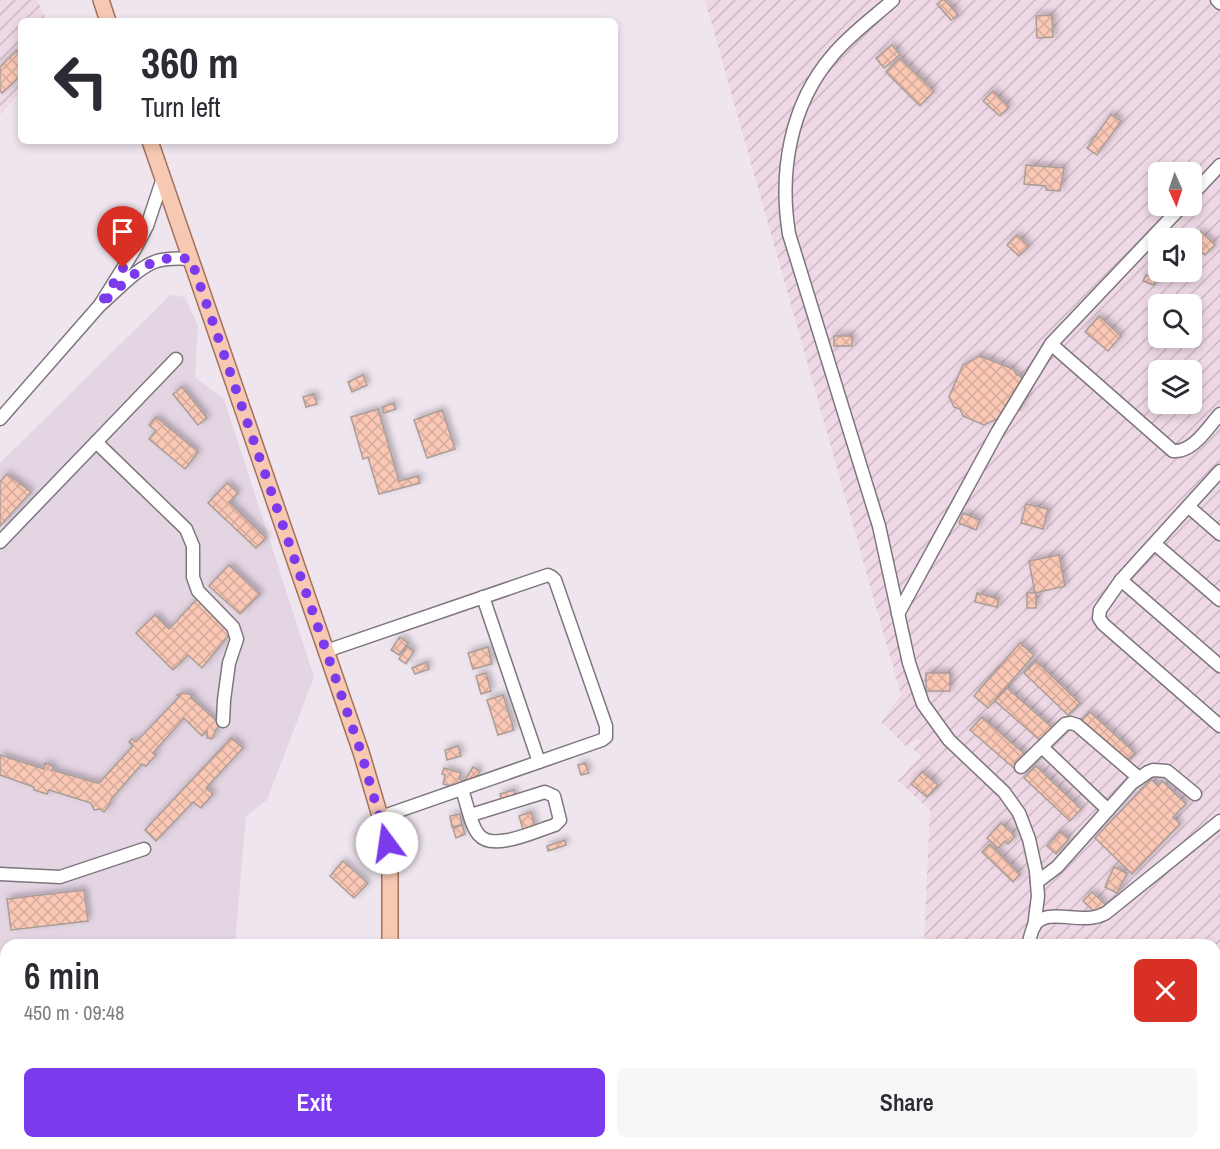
<!DOCTYPE html>
<meta charset="utf-8">
<style>
:root{--surface:#fff;--page:#f7f7f7;--text:#2b2b33;--muted:#7c7c81;--accent:#7c3aed}
body{margin:0;font-family:"Archivo Narrow",sans-serif;background:var(--page);color:var(--text);height:100vh;display:flex;flex-direction:column;font-size:22px;white-space:nowrap}
*{box-sizing:border-box;margin:0}
p{font-size:20px;color:var(--muted)}
.icon{flex:none;width:33px;height:33px;fill:none;stroke:currentColor;stroke-width:2;stroke-linecap:round;stroke-linejoin:round}
.map{position:relative;flex:1;overflow:hidden}
.sheet{position:absolute;left:0px;top:939px;width:1221px;height:210px;display:flex;flex-direction:column;background:var(--surface);border-radius:18px 18px 0 0;box-shadow:0 3px 9px #0003}
.sheet>*{flex:none}
.top-card{position:absolute;left:18px;top:18px;width:600px;height:126px;border-radius:9px;box-shadow:0 3px 9px #0003;background:#fff;color:var(--text);overflow:hidden}
.needle{width:39px;rotate:177deg}
.tools{position:absolute;left:1148px;top:162px;display:grid;gap:12px}
.tools a{display:grid;place-items:center;width:54px;height:54px;border-radius:9px;background:var(--surface);box-shadow:0 3px 9px #0003;font-size:30px}
.pin{position:absolute;display:grid;place-items:center;width:51px;height:51px;color:#fff;margin:-62px -26px;border-radius:50% 50% 50% 0;rotate:-45deg;box-shadow:0 0 6px #0007}
.pin .icon{rotate:45deg}
.me{position:absolute;width:66px;margin:-33px;rotate:346deg;stroke-linejoin:round;filter:drop-shadow(0 0 4px #0008)}
.turn{display:flex;align-items:center;gap:21px;height:126px;padding:0 24px;font-size:27px}
.turn .icon{width:78px;height:78px;stroke-width:2.5}
.turn b{display:block;font-size:42px;line-height:51px}
.round{display:grid;place-items:center;flex:none;width:63px;height:63px;border-radius:9px;background:var(--page)}
.overview{display:flex;align-items:center;justify-content:space-between;height:102px;padding:0 24px}
h1{font-size:36px;font-weight:600;line-height:45px}
.primary-button{display:flex;gap:12px;margin-top:auto;padding:12px 24px}
.primary-button a{flex:1;height:69px;border-radius:9px;background:var(--accent);color:#fff;font-size:24px;font-weight:600;line-height:69px;text-align:center}
.primary-button a+a{background:var(--page);color:var(--text)}
.map>svg:first-child{display:block}
</style>
<div class="map">
<svg width="1220" height="1149" viewBox="0 0 1220 1149">
<defs>
<pattern id="industrial-furrows" width="10" height="10" patternUnits="userSpaceOnUse" patternTransform="scale(1.5)"><rect width="10" height="10" fill="#eed8e5"/><path d="M-1 1l2-2M0 10L10 0M9 11l2-2" fill="none" stroke="#cbb8c4"/></pattern>
<pattern id="building-cross-hatch" width="8" height="8" patternUnits="userSpaceOnUse" patternTransform="scale(1.5)"><rect width="8" height="8" fill="#fac7b5"/><path d="M0 0l8 8M0 8l8-8" fill="none" stroke="#d5aa9b"/></pattern>
<filter id="shadow"><feDropShadow dx="3" dy="-3" stdDeviation="3" flood-color="#0004"/></filter>
</defs>
<rect width="100%" height="100%" fill="#efe5ef"/>
<g fill="url(#industrial-furrows)" fill-rule="evenodd">
<polygon points="0,0 37,0 47,21 21,21 21,91 0,115"/>
<path d="M705,0H1220V1149H915V1143H1215V945H924L930,810L898,781L921,756L913,749L921,741L917,738L907,747L881,722L901,695ZM1158,172H1191V206H1158ZM1158,238H1191V272H1158ZM1158,304H1191V338H1158ZM1158,370H1191V404H1158Z"/>
</g>
<g fill="#e4d5e3">
<polygon points="170,295 185,297 198,326 195,377 224,399 314,677 267,800 246,816 235,945 6,945 6,1085 0,1080 0,463"/>
<polygon points="78,1143 246,1143 254,1149 85,1149"/>
</g>
<g fill="url(#building-cross-hatch)" stroke="#aa9d98" stroke-width="1.5" filter="url(#shadow)">
<polygon points="942,0 945,0 958,15 951,20 937,4"/>
<polygon points="1052,15 1053,37 1037,38 1036,16"/>
<polygon points="892,45 900,55 884,68 876,58"/>
<polygon points="17,50 21,54 21,75 2,93 0,90 0,67"/>
<polygon points="900,58 934,91 920,106 886,72"/>
<polygon points="993,91 1009,107 1000,116 983,101"/>
<polygon points="1111,114 1121,121 1097,155 1087,148"/>
<polygon points="1026,165 1064,168 1060,191 1046,190 1046,186 1024,184"/>
<polygon points="1200,231 1215,245 1205,255 1191,242"/>
<polygon points="1017,235 1029,246 1019,256 1007,245"/>
<polygon points="1146,275 1156,279 1154,285 1143,281"/>
<polygon points="1099,316 1121,336 1108,351 1085,332"/>
<rect x="834" y="336" width="18" height="10"/>
<polygon points="980,356 1013,369 1016,374 1020,376 1025,384 1026,394 1020,410 1018,409 984,425 963,416 960,409 954,407 949,397 963,365"/>
<polygon points="363,375 367,385 352,392 348,382"/>
<polygon points="182,387 207,418 198,425 173,394"/>
<polygon points="314,394 317,404 306,407 303,397"/>
<polygon points="394,403 396,409 384,413 382,407"/>
<polygon points="378,409 399,481 418,476 420,483 379,494 368,457 363,459 351,417"/>
<polygon points="442,410 455,449 427,458 414,420"/>
<polygon points="156,417 198,452 185,469 149,439 156,431 149,425"/>
<polygon points="7,474 31,492 0,526 0,482"/>
<polygon points="227,483 238,493 229,502 266,538 256,548 208,503"/>
<polygon points="1026,504 1048,509 1043,529 1021,523"/>
<polygon points="963,513 980,520 976,530 959,523"/>
<polygon points="1059,555 1065,586 1035,593 1029,561"/>
<polygon points="229,565 260,594 240,614 209,586"/>
<polygon points="977,593 999,599 997,607 975,602"/>
<rect x="1027" y="593" width="9" height="15"/>
<polygon points="197,599 232,631 202,668 188,655 173,670 136,633 155,615 169,629"/>
<polygon points="400,637 408,643 399,655 391,650"/>
<polygon points="1020,643 1034,655 988,708 974,696"/>
<polygon points="407,646 414,651 406,664 399,659"/>
<polygon points="488,647 492,664 473,669 468,653"/>
<polygon points="1036,661 1080,703 1068,715 1024,673"/>
<polygon points="427,662 429,669 415,674 412,668"/>
<polygon points="486,673 491,691 481,694 476,676"/>
<rect x="926" y="673" width="24" height="18"/>
<polygon points="1007,688 1054,729 1042,742 995,701"/>
<polygon points="183,693 193,695 191,698 220,724 215,731 214,737 211,739 207,738 207,731 202,736 184,718 153,753 156,755 146,766 142,764 111,799 110,804 104,812 100,809 94,810 91,803 49,790 47,794 34,790 34,787 0,775 0,755 44,769 45,763 53,766 52,770 97,783 100,782 133,746 129,742 132,739 136,742 179,697 177,695"/>
<polygon points="503,695 514,730 498,735 487,700"/>
<polygon points="1090,712 1135,753 1123,765 1078,724"/>
<polygon points="982,717 1027,756 1015,769 970,730"/>
<polygon points="231,738 243,748 206,788 213,794 201,808 193,802 156,841 145,830"/>
<polygon points="458,746 461,756 447,760 445,750"/>
<polygon points="585,763 589,773 581,775 578,765"/>
<polygon points="1036,766 1081,809 1070,821 1024,778"/>
<polygon points="473,767 480,771 472,785 465,780"/>
<polygon points="444,768 461,773 459,779 465,781 462,789 443,784 445,775 442,774"/>
<polygon points="922,772 938,785 927,797 911,784"/>
<polygon points="1151,779 1158,786 1162,781 1186,804 1173,817 1180,824 1132,874 1095,838"/>
<polygon points="514,790 516,796 504,808 500,794"/>
<polygon points="531,812 537,833 525,836 519,816"/>
<polygon points="460,814 462,825 452,827 450,816"/>
<polygon points="1001,823 1015,836 1008,844 1005,841 998,848 987,838"/>
<polygon points="462,825 465,834 456,838 453,828"/>
<polygon points="1061,831 1069,839 1056,854 1047,846"/>
<polygon points="565,840 566,845 548,851 547,846"/>
<polygon points="990,844 1020,874 1013,882 982,852"/>
<polygon points="343,861 368,883 354,898 330,876"/>
<polygon points="1114,867 1127,873 1117,893 1105,887"/>
<polygon points="84,890 88,921 11,930 7,899"/>
<polygon points="1092,892 1106,905 1097,914 1083,901"/>
<polygon points="927,1143 949,1146 948,1149 926,1149"/>
</g>
<g fill="none" stroke-linecap="round" stroke-linejoin="round">
<defs>
<g id="minor">
<path d="M893,0C873,18 849,35 832,56C790,105 779,172 789,234L879,526L909,663L923,704L949,740L1004,792L1019,813L1029,839L1036,871L1038,896L1034,927"/>
<polyline points="1217,0 1220,3"/>
<path d="M163,178L147,226L135,249L100,305C117,291 136,268 157,261C168,258 180,258 191,259"/>
<polyline points="1191,196 1220,165"/>
<path d="M1051,344L1173,451C1193,453 1208,427 1220,414"/>
<polyline points="0,419 100,305"/>
<polyline points="96,442 186,529 193,546 193,577 198,591 233,627 237,639 229,663 224,700 223,721"/>
<polyline points="1220,471 1121,580 1100,610 1099,618 1103,624 1220,726"/>
<polyline points="1189,507 1220,534"/>
<polyline points="0,542 176,359"/>
<polyline points="1155,544 1220,600"/>
<polyline points="1121,580 1220,666"/>
<polyline points="483,597 539,762"/>
<polyline points="898,614 998,431 1051,344 1182,206"/>
<polyline points="326,651 548,575 552,577 555,580 606,726 606,737 602,740 381,817"/>
<polyline points="1042,747 1108,810"/>
<polyline points="1021,767 1065,724 1071,723 1077,725 1139,778"/>
<path d="M462,789L464,796C468,808 471,826 479,835C493,852 538,830 555,825L560,820L554,796L545,792L471,815"/>
<polyline points="0,874 60,877 144,849"/>
<polyline points="1037,882 1057,867 1132,783 1148,772 1153,770 1167,771 1195,794"/>
<path d="M1028,945C1030,939 1031,932 1034,926C1047,905 1082,927 1106,913L1220,821"/>
<polyline points="474,1143 479,1149"/>
<polyline points="962,1149 963,1143"/>
</g>
<g id="major">
<polyline points="101,0 108,21"/>
<polyline points="150,141 361,752 383,826 390,859 390,945"/>
<polyline points="339,1149 341,1143"/>
</g>
</defs>
<use href="#minor" stroke="#7e767e" stroke-width="15"/>
<use href="#major" stroke="#a4715b" stroke-width="18"/>
<use href="#minor" stroke="#fff" stroke-width="12"/>
<use href="#major" stroke="#f7c9b3" stroke-width="15"/>
</g>
<g fill="none" stroke-linecap="round" stroke-linejoin="round">
<path stroke="#7c3aed" stroke-width="10" stroke-dasharray="0 18" d="M123,268L100,305C117,291 136,268 157,261C168,257 180,258 191,259L361,752L387,843"/>
</g>
</svg>
<div class="tools">
<a><svg class="needle" viewBox="-14 -14 28 28"><path d="M0-13l5 13h-10z" fill="#e53935"/><path d="M0 13l5-13h-10z" fill="#7c7c81"/></svg></a>
<a><svg class="icon" aria-label="sound" viewBox="0 0 24 24"><path d="M4 9h4l5-4v14l-5-4H4zM17 9q2 3 0 6"/></svg></a>
<a><svg class="icon" aria-label="search" viewBox="0 0 24 24"><circle cx="10" cy="10" r="6"/><path d="M15 15l6 6"/></svg></a>
<a><svg class="icon" aria-label="layers" viewBox="0 0 24 24"><path d="M12 4l9 5-9 5-9-5zM3 14l9 5 9-5"/></svg></a>
</div>
<div class="pin" style="left:123px;top:268px;background:#d93025"><svg class="icon" aria-label="arrive" viewBox="0 0 24 24"><path d="M6 21V4h12l-3 4 3 4H6"/></svg></div>
<svg class="me" style="left:387px;top:843px" viewBox="-20 -20 40 40"><circle r="19" fill="#fff"/><path d="M0-13L10 11 0 6-10 11z" fill="#7c3aed"/></svg>
<div class="top-card">
<div class="turn"><svg class="icon" aria-label="left" viewBox="0 0 24 24"><path d="M17 20v-9H6M10 6l-5 5 5 5"/></svg><div><b>360 m</b>Turn left</div></div>
</div>
<section class="sheet">
<div class="overview"><div><h1>6 min</h1><p>450 m · 09:48</p></div><a class="round" style="background:#d93025;color:#fff"><svg class="icon" aria-label="close" viewBox="0 0 24 24"><path d="M6 6l12 12M18 6L6 18"/></svg></a></div>
<div class="primary-button"><a>Exit</a><a>Share</a></div>
</section>
</div>
